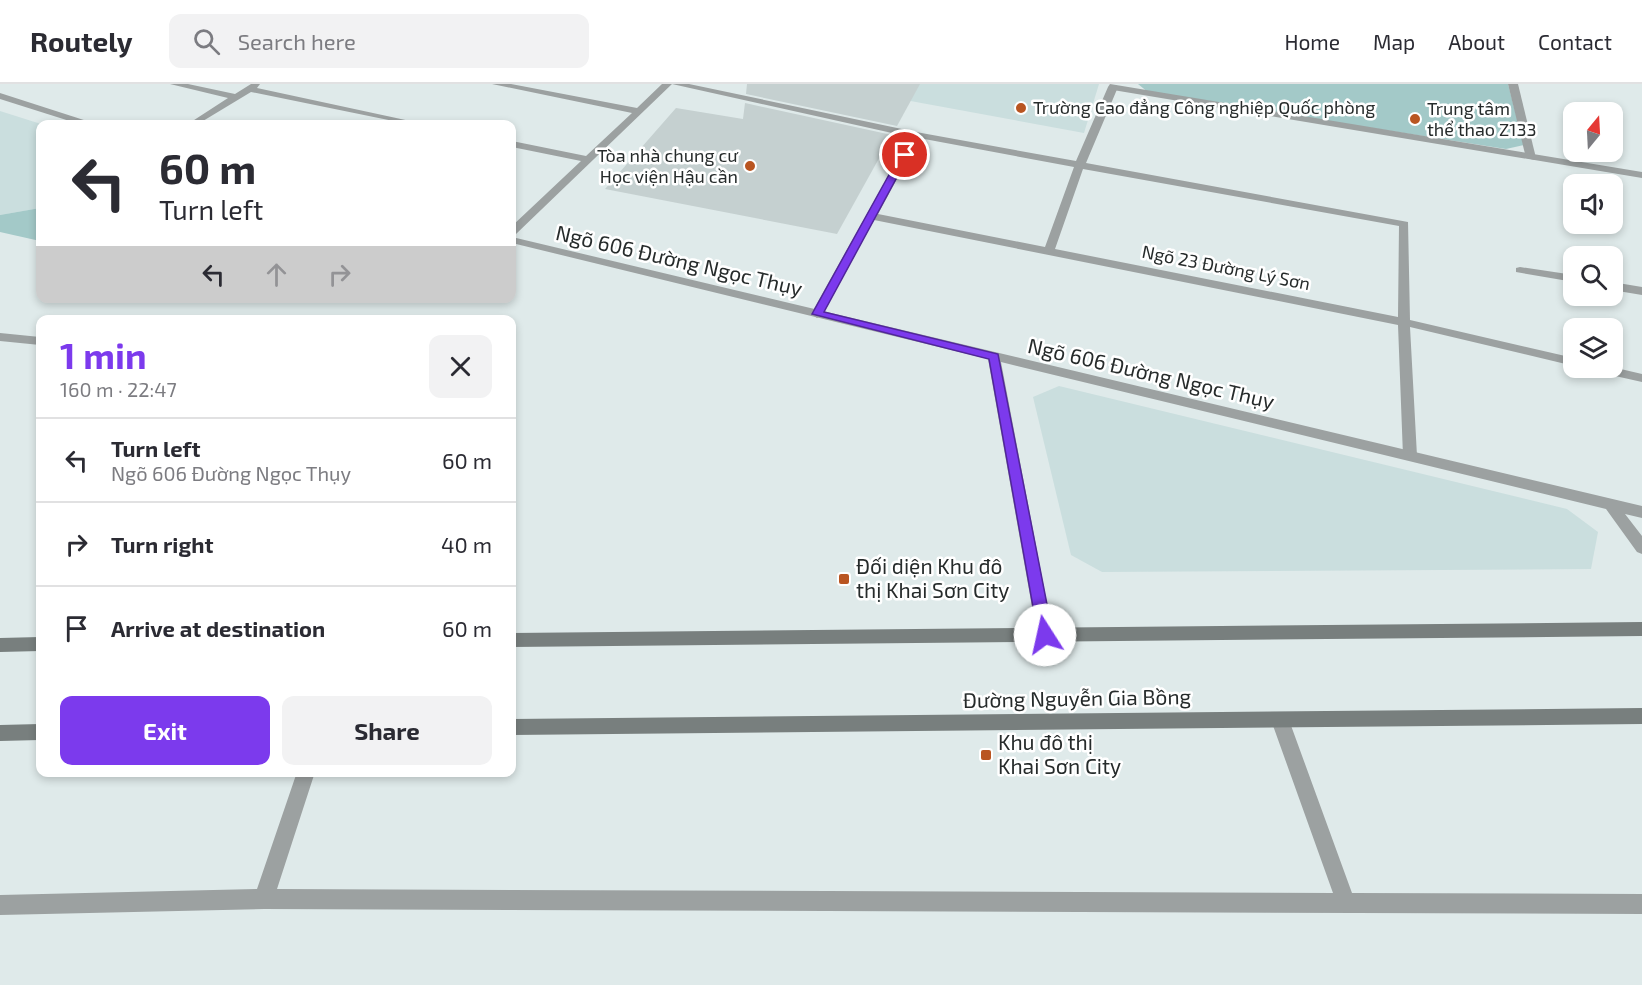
<!DOCTYPE html>
<meta charset="utf-8">
<style>
:root{--surface:#fff;--page:#f2f2f3;--text:#2b2b33;--muted:#7c7c81;--line:#e1e1e2;--accent:#7c3aed}
body{margin:0;font-family:"Exo 2",sans-serif;background:var(--page);color:var(--text);height:100vh;display:flex;flex-direction:column;font-size:22px;white-space:nowrap}
*{box-sizing:border-box;margin:0}
p{font-size:20px;color:var(--muted)}
.icon{flex:none;width:33px;height:33px;fill:none;stroke:currentColor;stroke-width:2;stroke-linecap:round;stroke-linejoin:round}
.map{position:relative;flex:1;overflow:hidden}
.drawer{position:absolute;left:36px;top:231px;width:480px;height:462px;display:flex;flex-direction:column;background:var(--surface);border-radius:12px;box-shadow:0 3px 9px #0003}
.drawer>*{flex:none}
.hud{position:absolute;left:36px;top:36px;width:480px;height:183px;border-radius:12px;box-shadow:0 3px 9px #0003;background:#fff;color:var(--text);overflow:hidden}
.needle{width:39px;rotate:18deg}
.fabs{position:absolute;left:1563px;top:18px;display:grid;gap:12px}
.fabs a{display:grid;place-items:center;width:60px;height:60px;border-radius:12px;background:var(--surface);box-shadow:0 3px 9px #0003;font-size:30px}
.pin{position:absolute;display:grid;place-items:center;width:51px;height:51px;color:#fff;margin:-26px;border:3px solid #fff;border-radius:50%;box-shadow:0 2px 6px #0007}
.me{position:absolute;width:66px;margin:-33px;rotate:350deg;stroke-linejoin:round;filter:drop-shadow(0 0 4px #0008)}
.turn{display:flex;align-items:center;gap:21px;height:126px;padding:0 24px;font-size:27px}
.turn .icon{width:78px;height:78px;stroke-width:2.5}
.turn b{display:block;font-size:42px;line-height:51px}
.lanes{display:flex;align-items:center;height:57px;padding:0 24px;background:#0003;justify-content:center;gap:30px;direction:ltr}
.lanes .off{opacity:.35}
.round{display:grid;place-items:center;flex:none;width:63px;height:63px;border-radius:12px;background:var(--page)}
.overview{display:flex;align-items:center;justify-content:space-between;height:102px;padding:0 24px}
h1{font-size:36px;font-weight:700;line-height:45px;color:var(--accent)}
.cta{display:flex;gap:12px;margin-top:auto;padding:12px 24px}
.cta a{flex:1;height:69px;border-radius:12px;background:var(--accent);color:#fff;font-size:24px;font-weight:700;line-height:69px;text-align:center}
.cta a+a{background:var(--page);color:var(--text)}
ul{padding:0;list-style:none}
li{display:flex;align-items:center;gap:18px;height:84px;padding:0 24px;border-top:2px solid var(--line)}
li div{flex:1}
li b{display:block;font-size:22px}
li em{font-style:normal}
header{display:flex;align-items:center;gap:36px;box-sizing:border-box;height:84px;padding:0 30px;background:var(--surface);border-bottom:2px solid var(--line)}
header strong{font-size:28px}
nav{display:flex;gap:33px;margin-inline-start:auto;font-size:21px}
.search{width:420px;height:54px;background:var(--page);display:flex;align-items:center;gap:15px;box-sizing:border-box;padding:0 21px;border-radius:12px;color:var(--muted);font-size:22px}
.map>svg:first-child{display:block}
</style>
<header>
<strong>Routely</strong>
<div class="search"><svg class="icon" aria-label="search" viewBox="0 0 24 24"><circle cx="10" cy="10" r="6"/><path d="M15 15l6 6"/></svg>Search here</div>
<nav><a>Home</a><a>Map</a><a>About</a><a>Contact</a></nav>
</header>
<div class="map">
<svg width="1642" height="901" viewBox="0 0 1642 901">
<rect width="100%" height="100%" fill="#dfeaea"/>
<g fill="#cadede">
<polygon points="818,0 1099,0 1084,49"/>
<polygon points="0,27 41,40 40,124 0,131"/>
<polygon points="1059,302 1567,425 1598,448 1591,485 1102,488 1071,471 1033,313"/>
</g>
<g fill="#a3c9c8">
<polygon points="1138,0 1508,0 1524,61 1506,65 1149,9"/>
<polygon points="40,124 40,157 0,148 0,131"/>
</g>
<g fill="#c5d0d0">
<polygon points="747,0 920,0 897,42 746,10"/>
<polygon points="745,19 892,51 837,150 605,105 676,24 743,35"/>
</g>
<g fill="none" stroke-linecap="round" stroke-linejoin="round">
<g fill="#9ca1a1" fill-rule="evenodd">
<polygon points="170,0 188,0 235,10 251,0 260,0 257,4 424,40 408,40 251,8 198,40 188,40 228,14"/>
<path d="M492,0H511L637,24L662,0H689L916,48L1076,77L1108,3L1116,1L1118,3L1086,79L1408,138L1410,236L1574,274V282L1410,243L1417,372L1410,377L1403,372L1398,241L874,136L823,230L817,234L811,230L910,53L672,0L516,150L512,151V142L581,77L512,63V57L586,72L632,29ZM919,54L1074,83L1045,163L878,130ZM1083,85L1399,142L1398,233L1055,165Z"/>
<polygon points="1508,0 1518,0 1536,74 1535,76 1526,74"/>
<polygon points="1520,183 1574,191 1574,198 1516,188 1516,184"/>
<polygon points="1612,198 1642,203 1642,211 1612,206"/>
<polygon points="0,249 40,253 40,261 0,257"/>
<polygon points="1612,283 1642,290 1642,298 1593,287 1592,284"/>
<polygon points="1280,628 1286,630 1289,636 1352,809 1642,810 1642,830 264,825 0,831 0,811 257,805 297,688 315,688 277,805 1333,809 1271,636 1274,630"/>
</g>
<g fill="#9ca1a1" fill-rule="evenodd">
<polygon points="1110,0 1642,88 1642,94 1113,6 1108,3"/>
<polygon points="0,9 90,38 92,40 79,40 0,15"/>
<polygon points="512,153 1642,422 1642,434 1625,430 1642,452 1642,470 1637,468 1606,425 1001,278 1053,551 1051,556 1045,558 1039,556 1037,551 988,275 512,159"/>
</g>
<g fill="#787f7e" fill-rule="evenodd">
<polygon points="1642,538 1642,552 512,563 512,549"/>
<polygon points="40,553 40,567 0,568 0,554"/>
<polygon points="1642,624 1642,640 512,651 512,635"/>
<polygon points="40,640 40,656 0,657 0,641"/>
</g>
</g>
<polygon fill="#7c3aed" stroke="#51269a" stroke-width="1.5" points="901,69 909,71 824,228 998,270 1053,551 1045,557 1038,551 989,275 812,230"/>
<g fill="#b95521" stroke="#fff" stroke-width="2">
<circle cx="1021" cy="24" r="6"/>
<circle cx="1415" cy="35" r="6"/>
<circle cx="750" cy="82" r="6"/>
<rect x="838" y="489" width="12" height="12" rx="3"/>
<rect x="980" y="665" width="12" height="12" rx="3"/>
</g>
<g text-anchor="middle" stroke-width="5" stroke-linejoin="round" paint-order="stroke">
<g font-size="18" fill="#262b2b" stroke="#fff" text-anchor="start">
<text x="1033" y="30">Trường Cao đẳng Công nghiệp Quốc phòng</text>
<text x="1427" y="31">Trung tâm<tspan x="1427" dy="21">thể thao Z133</tspan></text>
<text x="738" y="78" text-anchor="end">Tòa nhà chung cư<tspan x="738" dy="21">Học viện Hậu cần</tspan></text>
</g>
<g font-size="18" fill="#262b2b" stroke="#fff">
<text transform="translate(1226 184) rotate(11)" y="6">Ngõ 23 Đường Lý Sơn</text>
</g>
<g font-size="21" fill="#262b2b" stroke="#fff">
<text transform="translate(679 177) rotate(13)" y="7">Ngõ 606 Đường Ngọc Thụy</text>
<text transform="translate(1151 290) rotate(13)" y="7">Ngõ 606 Đường Ngọc Thụy</text>
<text transform="translate(1077 615) rotate(-1)" y="7">Đường Nguyễn Gia Bồng</text>
</g>
<g font-size="21" fill="#262b2b" stroke="#fff" text-anchor="start">
<text x="856" y="490">Đối diện Khu đô<tspan x="856" dy="24">thị Khai Sơn City</tspan></text>
<text x="998" y="666">Khu đô thị<tspan x="998" dy="24">Khai Sơn City</tspan></text>
</g>
</g>
</svg>
<div class="fabs">
<a><svg class="needle" viewBox="-14 -14 28 28"><path d="M0-13l5 13h-10z" fill="#e53935"/><path d="M0 13l5-13h-10z" fill="#7c7c81"/></svg></a>
<a><svg class="icon" aria-label="sound" viewBox="0 0 24 24"><path d="M4 9h4l5-4v14l-5-4H4zM17 9q2 3 0 6"/></svg></a>
<a><svg class="icon" aria-label="search" viewBox="0 0 24 24"><circle cx="10" cy="10" r="6"/><path d="M15 15l6 6"/></svg></a>
<a><svg class="icon" aria-label="layers" viewBox="0 0 24 24"><path d="M12 4l9 5-9 5-9-5zM3 14l9 5 9-5"/></svg></a>
</div>
<div class="pin" style="left:905px;top:71px;background:#d93025"><svg class="icon" aria-label="arrive" viewBox="0 0 24 24"><path d="M6 21V4h12l-3 4 3 4H6"/></svg></div>
<svg class="me" style="left:1045px;top:551px" viewBox="-20 -20 40 40"><circle r="19" fill="#fff"/><path d="M0-13L10 11 0 6-10 11z" fill="#7c3aed"/></svg>
<div class="hud">
<div class="turn"><svg class="icon" aria-label="left" viewBox="0 0 24 24"><path d="M17 20v-9H6M10 6l-5 5 5 5"/></svg><div><b>60 m</b>Turn left</div></div>
<div class="lanes"><svg class="icon" aria-label="left" viewBox="0 0 24 24"><path d="M17 20v-9H6M10 6l-5 5 5 5"/></svg><svg class="icon off" aria-label="ahead" viewBox="0 0 24 24"><path d="M12 20V5M6 11l6-6 6 6"/></svg><svg class="icon off" aria-label="right" viewBox="0 0 24 24"><path d="M7 20v-9h11M14 6l5 5-5 5"/></svg></div>
</div>
<section class="drawer">
<div class="overview"><div><h1>1 min</h1><p>160 m · 22:47</p></div><a class="round"><svg class="icon" aria-label="close" viewBox="0 0 24 24"><path d="M6 6l12 12M18 6L6 18"/></svg></a></div>
<ul>
<li><svg class="icon" aria-label="left" viewBox="0 0 24 24"><path d="M17 20v-9H6M10 6l-5 5 5 5"/></svg><div><b>Turn left</b><p>Ngõ 606 Đường Ngọc Thụy</p></div><em>60 m</em></li>
<li><svg class="icon" aria-label="right" viewBox="0 0 24 24"><path d="M7 20v-9h11M14 6l5 5-5 5"/></svg><div><b>Turn right</b></div><em>40 m</em></li>
<li><svg class="icon" aria-label="arrive" viewBox="0 0 24 24"><path d="M6 21V4h12l-3 4 3 4H6"/></svg><div><b>Arrive at destination</b></div><em>60 m</em></li>
</ul>
<div class="cta"><a>Exit</a><a>Share</a></div>
</section>
</div>
